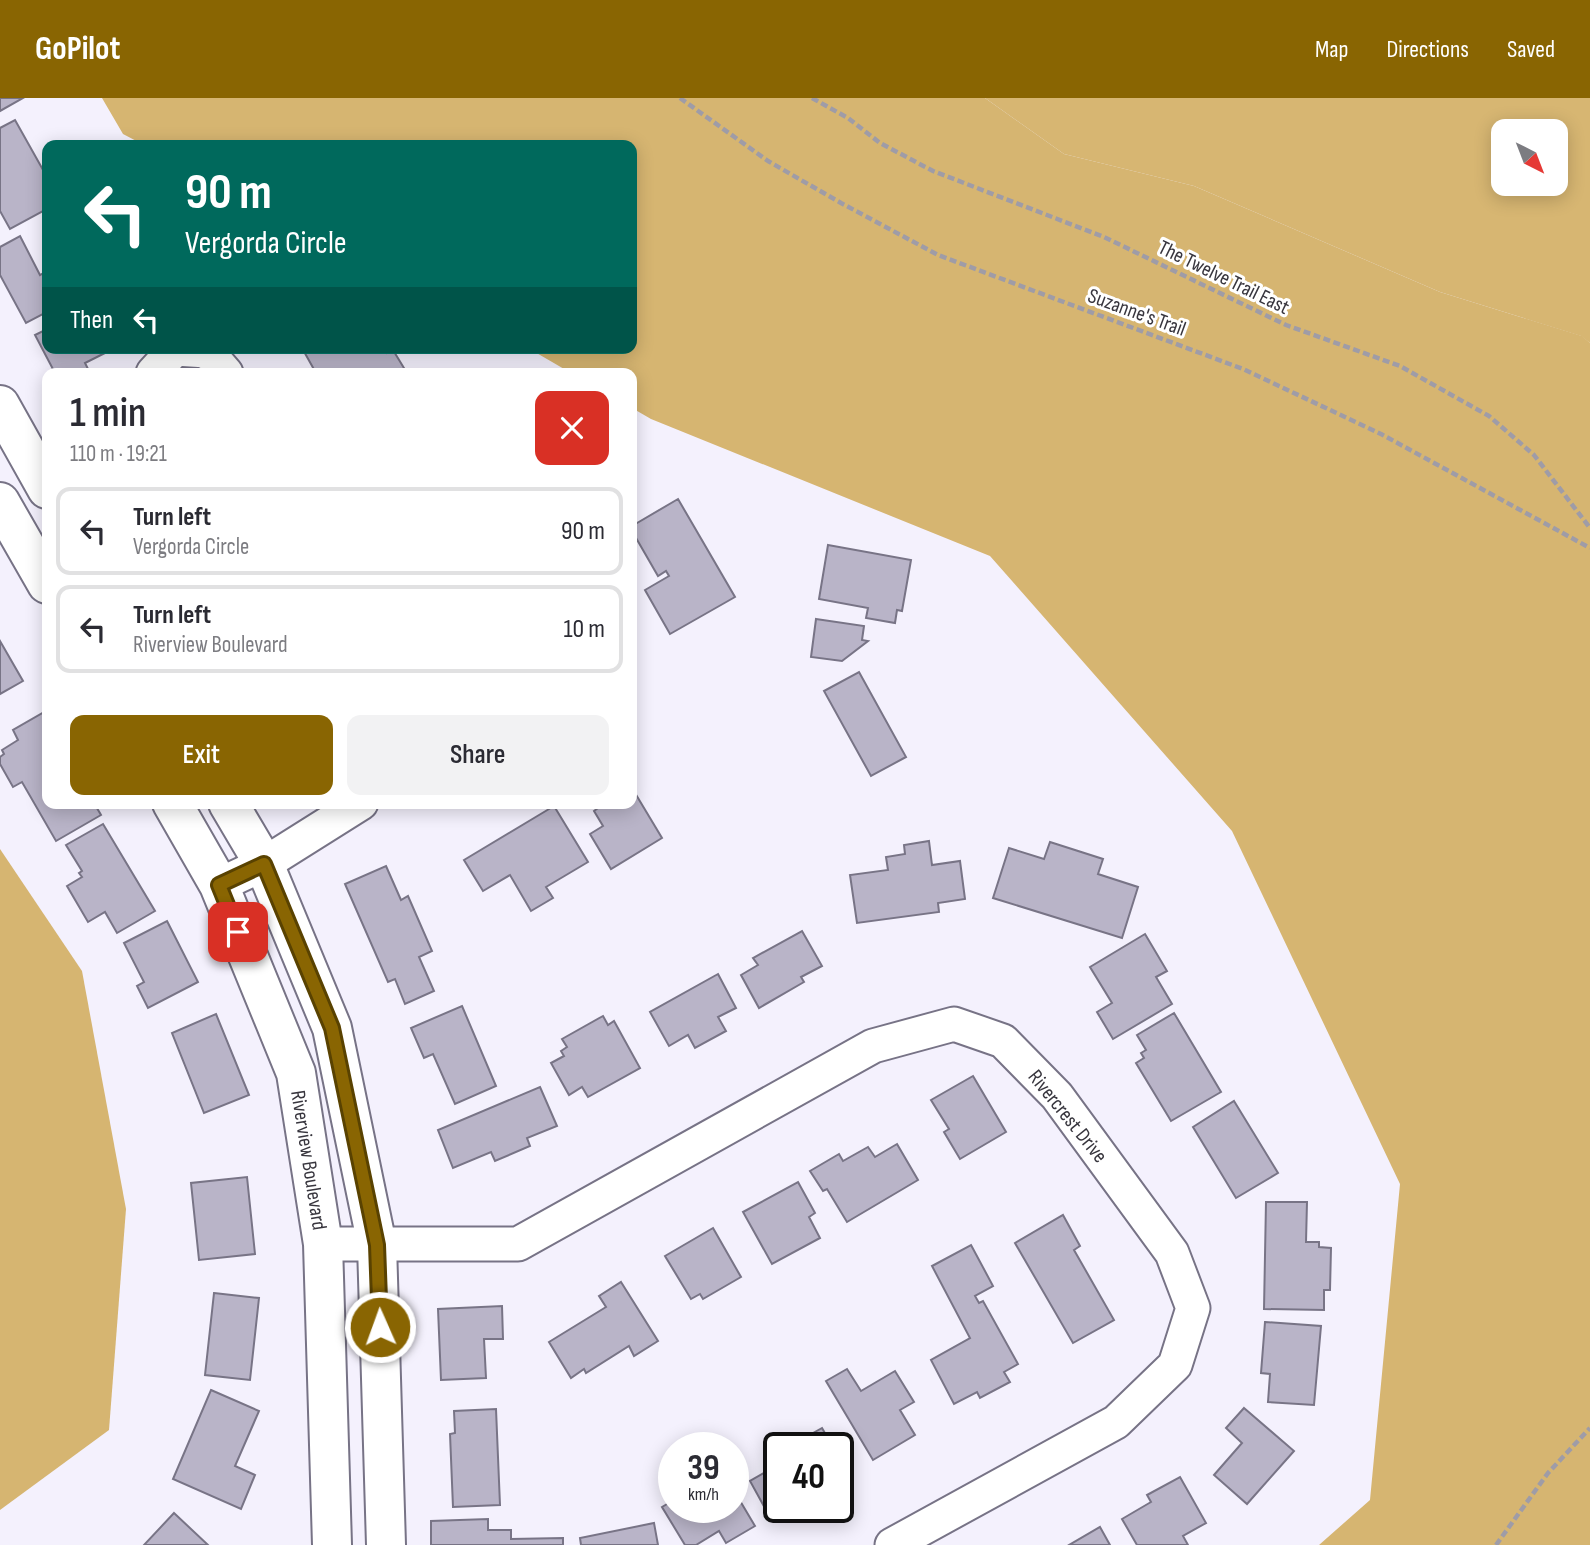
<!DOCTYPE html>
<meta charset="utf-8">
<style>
:root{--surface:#fff;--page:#f2f2f3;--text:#2b2b33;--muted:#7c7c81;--line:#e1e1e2;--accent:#896502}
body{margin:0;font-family:"Sofia Sans Condensed",sans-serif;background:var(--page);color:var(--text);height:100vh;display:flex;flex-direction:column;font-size:26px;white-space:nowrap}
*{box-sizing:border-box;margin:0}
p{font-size:23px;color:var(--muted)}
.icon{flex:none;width:38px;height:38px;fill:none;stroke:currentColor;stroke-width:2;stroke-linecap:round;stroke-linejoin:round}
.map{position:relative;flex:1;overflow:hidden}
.details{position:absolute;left:42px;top:270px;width:595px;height:441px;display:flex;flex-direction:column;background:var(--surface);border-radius:14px;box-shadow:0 4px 18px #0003}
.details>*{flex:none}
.hud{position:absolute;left:42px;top:42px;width:595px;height:214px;border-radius:14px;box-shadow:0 4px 18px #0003;background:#00695c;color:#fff;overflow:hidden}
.needle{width:46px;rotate:138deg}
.tools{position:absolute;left:1491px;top:21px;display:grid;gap:14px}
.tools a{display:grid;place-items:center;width:77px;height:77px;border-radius:14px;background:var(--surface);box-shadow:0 4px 18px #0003;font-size:35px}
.speed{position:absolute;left:658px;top:1334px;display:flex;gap:14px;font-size:35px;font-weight:700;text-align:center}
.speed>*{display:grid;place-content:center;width:91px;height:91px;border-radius:50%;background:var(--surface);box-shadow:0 4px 18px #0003;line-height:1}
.speed small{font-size:18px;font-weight:400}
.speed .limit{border:4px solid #111;border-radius:10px;background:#fff;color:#111}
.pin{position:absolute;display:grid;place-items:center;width:60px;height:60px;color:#fff;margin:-30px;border-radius:14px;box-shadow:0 4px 10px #0006}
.me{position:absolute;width:77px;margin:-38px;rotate:358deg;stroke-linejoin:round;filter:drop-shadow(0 0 5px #0008)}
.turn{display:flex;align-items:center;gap:24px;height:147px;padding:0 28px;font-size:32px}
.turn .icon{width:91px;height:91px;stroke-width:2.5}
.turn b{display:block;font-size:49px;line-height:60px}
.then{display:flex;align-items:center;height:66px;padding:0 28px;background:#0003;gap:14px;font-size:26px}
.round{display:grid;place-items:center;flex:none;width:74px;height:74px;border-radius:14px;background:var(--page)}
.overview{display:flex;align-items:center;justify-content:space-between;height:119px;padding:0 28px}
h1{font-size:42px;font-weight:600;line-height:52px}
.button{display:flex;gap:14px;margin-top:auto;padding:14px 28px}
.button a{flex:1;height:80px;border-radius:14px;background:var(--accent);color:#fff;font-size:28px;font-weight:600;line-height:80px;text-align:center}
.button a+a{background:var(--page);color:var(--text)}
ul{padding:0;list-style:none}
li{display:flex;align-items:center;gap:21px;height:88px;margin:0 14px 10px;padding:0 14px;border:4px solid var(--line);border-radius:14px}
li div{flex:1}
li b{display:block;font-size:26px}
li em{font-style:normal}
header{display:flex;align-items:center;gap:42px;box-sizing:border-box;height:98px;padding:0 35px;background:var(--accent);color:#fff}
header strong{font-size:33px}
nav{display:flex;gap:38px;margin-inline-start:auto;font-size:24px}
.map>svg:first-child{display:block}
</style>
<header>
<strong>GoPilot</strong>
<nav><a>Map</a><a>Directions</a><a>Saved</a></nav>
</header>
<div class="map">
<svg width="1590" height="1447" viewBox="0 0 1590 1447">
<rect width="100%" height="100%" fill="#f4f1fd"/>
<g fill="#d6b571">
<polygon points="102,0 985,0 1064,56 1194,88 1440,194 1582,238 1590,245 1590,1447 1319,1447 1370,1402 1400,1086 1232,733 990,458 651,321 632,310 632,275 571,275 528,250 632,250 632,47 144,47 123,36"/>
<polygon points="0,751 82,873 126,1111 109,1332 0,1412"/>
</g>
<path fill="#d7b672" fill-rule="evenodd" d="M985,0H1590V245L1581,238L1440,194L1194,88L1064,56ZM1503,33H1556V86H1503Z"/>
<g fill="#b9b4c8" stroke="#787486" stroke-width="2">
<polygon points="0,0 23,0 0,13"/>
<polygon points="15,22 47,79 47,111 10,131 0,113 0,30"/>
<polygon points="20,138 40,177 47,173 47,214 26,225 0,177 0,149"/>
<polygon points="47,231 47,250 105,250 107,254 85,265 90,275 55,275 35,237"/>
<polygon points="302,250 384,250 387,255 393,252 407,275 316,275"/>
<polygon points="678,401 735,499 670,536 645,492 669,478 666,473 658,478 632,433 632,428"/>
<polygon points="828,447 911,462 902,513 897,512 895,525 866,520 868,510 819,501"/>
<polygon points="816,521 864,528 862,542 868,543 842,563 811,559"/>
<polygon points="0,543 23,583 0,596"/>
<polygon points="859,574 906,659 871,678 824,593"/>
<polygon points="46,613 47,705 94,705 101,717 56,743 22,684 13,689 0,666 0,659 4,656 2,652 18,642 13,632"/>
<polygon points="632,690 662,740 611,771 590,736 603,728 594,713 605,705 632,705"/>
<polygon points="554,708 588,764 546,789 553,800 531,813 510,777 483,793 464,762"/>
<polygon points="103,726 155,813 117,835 105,814 88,824 67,788 82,779 79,775 82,773 66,747"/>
<polygon points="929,743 932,767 960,763 965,801 938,805 939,814 857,825 850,777 888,772 886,759 905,756 904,747"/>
<polygon points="1050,744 1103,761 1098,776 1138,789 1122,840 993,800 1009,750 1044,761"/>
<polygon points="386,768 401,802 408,798 432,853 419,859 434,893 405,906 395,881 388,884 345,786"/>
<polygon points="167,823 198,884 148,910 137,888 144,884 124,845"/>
<polygon points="802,833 822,868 801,879 804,884 759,910 741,877 758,867 753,860"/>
<polygon points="1145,836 1167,873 1156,879 1172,906 1113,941 1097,914 1112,905 1090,869"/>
<polygon points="718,876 736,910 718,919 726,933 695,950 688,937 669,948 650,914"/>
<polygon points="462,908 496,988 455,1006 433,956 424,960 411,930"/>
<polygon points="1174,915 1221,994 1171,1023 1136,965 1144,960 1141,955 1146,952 1137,937"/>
<polygon points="216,916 249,997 204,1015 172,935"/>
<polygon points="603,918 608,927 614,923 640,970 588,999 582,989 569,997 551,965 564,958 561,953 567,949 562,941"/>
<polygon points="973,978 1006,1034 960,1061 944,1034 949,1031 931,1002"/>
<polygon points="540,989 557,1028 527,1040 530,1048 495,1063 491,1054 453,1070 438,1032"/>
<polygon points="1234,1003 1278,1075 1236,1100 1193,1029"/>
<polygon points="897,1046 918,1082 847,1124 827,1091 823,1093 810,1073 839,1056 843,1063 868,1049 875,1059"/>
<polygon points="247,1079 255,1156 199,1162 191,1085"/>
<polygon points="798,1084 815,1115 809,1119 820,1140 772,1166 743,1114"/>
<polygon points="1266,1104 1307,1104 1306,1144 1319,1144 1319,1149 1331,1150 1330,1192 1324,1192 1324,1212 1264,1211"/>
<polygon points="1063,1117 1080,1148 1074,1152 1114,1222 1073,1245 1015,1145"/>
<polygon points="713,1130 741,1179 703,1201 700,1196 691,1201 665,1158"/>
<polygon points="971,1147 993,1188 975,1198 979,1205 983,1203 1018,1266 1004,1274 1010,1284 980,1300 977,1294 954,1306 931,1262 970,1240 932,1168"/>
<polygon points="621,1184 658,1243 634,1258 629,1248 586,1275 584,1271 571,1280 549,1244 606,1209 599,1198"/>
<polygon points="214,1195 259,1200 250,1282 205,1277"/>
<polygon points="502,1208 503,1241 484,1241 486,1280 441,1282 438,1211"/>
<polygon points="1265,1224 1321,1228 1314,1307 1268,1304 1270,1276 1261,1275"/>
<polygon points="847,1271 861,1293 895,1273 914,1304 900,1312 915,1337 873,1362 826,1283"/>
<polygon points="211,1292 259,1313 235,1368 255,1377 241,1411 173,1381"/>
<polygon points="1244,1310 1294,1353 1247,1406 1214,1377 1242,1345 1226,1330"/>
<polygon points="496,1311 500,1407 453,1409 450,1336 455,1335 454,1313"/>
<polygon points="822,1330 833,1349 788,1349"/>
<polygon points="779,1354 779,1409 793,1409 771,1421 750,1383 776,1368 771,1359"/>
<polygon points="838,1359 849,1377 838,1383"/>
<polygon points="1180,1379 1206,1425 1183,1438 1188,1447 1137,1447 1122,1421 1151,1404 1147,1397"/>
<polygon points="733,1391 755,1428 726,1445 719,1433 696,1447 685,1447 662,1409 674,1402 674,1409 733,1409"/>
<polygon points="174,1415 208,1447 144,1447"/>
<polygon points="488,1421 488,1432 511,1432 511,1441 563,1440 563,1447 431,1447 431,1423"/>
<polygon points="654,1425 658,1447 581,1447 580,1440"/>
<polygon points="1100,1429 1110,1447 1069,1447"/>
</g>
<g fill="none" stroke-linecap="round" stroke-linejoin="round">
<defs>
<g id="minor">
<polyline points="153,275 175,251 207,253 226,275"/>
<polyline points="219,787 264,766 361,705"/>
<polyline points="323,1146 518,1146 873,948 954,926 1003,943 1057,998 1172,1155 1193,1210 1175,1267 1116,1324 892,1447"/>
</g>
<g id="tertiary">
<polyline points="0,307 47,391"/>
<polyline points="0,404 47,486"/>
<polyline points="172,705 219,787 296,975 323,1146 332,1447"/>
<polyline points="228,705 264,766 332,930 377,1147 386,1447"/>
</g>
</defs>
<use href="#minor" stroke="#777386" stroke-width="37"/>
<use href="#tertiary" stroke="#777386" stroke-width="42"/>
<g stroke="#9f9ca7" stroke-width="4.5" stroke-dasharray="7 3.5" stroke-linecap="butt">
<polyline points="680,0 768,63 841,105 938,157 1243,271 1381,336 1590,450"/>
<polyline points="812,0 848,20 880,45 933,73 1104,139 1286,227 1400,268 1489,318 1534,357 1590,430"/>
<polyline points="1496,1447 1548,1375 1590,1330"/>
</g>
<use href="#minor" stroke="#fff" stroke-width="33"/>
<use href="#tertiary" stroke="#fff" stroke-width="38"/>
</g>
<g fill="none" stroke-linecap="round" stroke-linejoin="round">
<defs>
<polyline id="route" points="238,834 219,787 264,766 332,930 377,1147 380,1229"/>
</defs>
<use href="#route" stroke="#594201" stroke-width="18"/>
<use href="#route" stroke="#896502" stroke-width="12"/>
</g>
<g text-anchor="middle" stroke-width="6" stroke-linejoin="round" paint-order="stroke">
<g font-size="21" fill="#38363e" stroke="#fff">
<text transform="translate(1224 179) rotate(26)" y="7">The Twelve Trail East</text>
<text transform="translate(1137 214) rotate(20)" y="7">Suzanne's Trail</text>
<text transform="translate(1068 1018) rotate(51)" y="7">Rivercrest Drive</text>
<text transform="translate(309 1062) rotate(81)" y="7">Riverview Boulevard</text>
</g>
</g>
</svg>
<div class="tools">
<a><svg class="needle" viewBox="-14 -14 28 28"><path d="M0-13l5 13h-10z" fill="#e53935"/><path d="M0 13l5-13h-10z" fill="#7c7c81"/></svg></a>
</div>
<div class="speed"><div>39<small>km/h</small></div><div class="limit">40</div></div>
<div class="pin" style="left:238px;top:834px;background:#d93025"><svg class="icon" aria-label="arrive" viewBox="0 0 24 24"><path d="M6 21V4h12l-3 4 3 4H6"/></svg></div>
<svg class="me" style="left:380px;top:1229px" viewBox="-20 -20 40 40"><circle r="17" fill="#896502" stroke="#fff" stroke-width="3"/><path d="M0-11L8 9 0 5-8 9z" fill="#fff"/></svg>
<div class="hud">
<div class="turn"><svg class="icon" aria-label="left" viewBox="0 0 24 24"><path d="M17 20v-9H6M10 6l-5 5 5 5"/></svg><div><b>90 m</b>Vergorda Circle</div></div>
<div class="then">Then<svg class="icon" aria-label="left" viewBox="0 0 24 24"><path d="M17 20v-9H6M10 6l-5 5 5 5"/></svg></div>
</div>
<section class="details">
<div class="overview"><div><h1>1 min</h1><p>110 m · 19:21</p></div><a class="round" style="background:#d93025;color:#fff"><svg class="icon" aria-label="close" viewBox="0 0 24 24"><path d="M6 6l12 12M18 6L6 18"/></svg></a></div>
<ul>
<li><svg class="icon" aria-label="left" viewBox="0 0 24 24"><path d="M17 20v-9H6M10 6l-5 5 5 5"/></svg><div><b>Turn left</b><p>Vergorda Circle</p></div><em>90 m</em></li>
<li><svg class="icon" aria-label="left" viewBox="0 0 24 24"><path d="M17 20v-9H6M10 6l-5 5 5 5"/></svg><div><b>Turn left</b><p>Riverview Boulevard</p></div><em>10 m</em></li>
</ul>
<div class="button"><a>Exit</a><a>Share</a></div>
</section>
</div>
